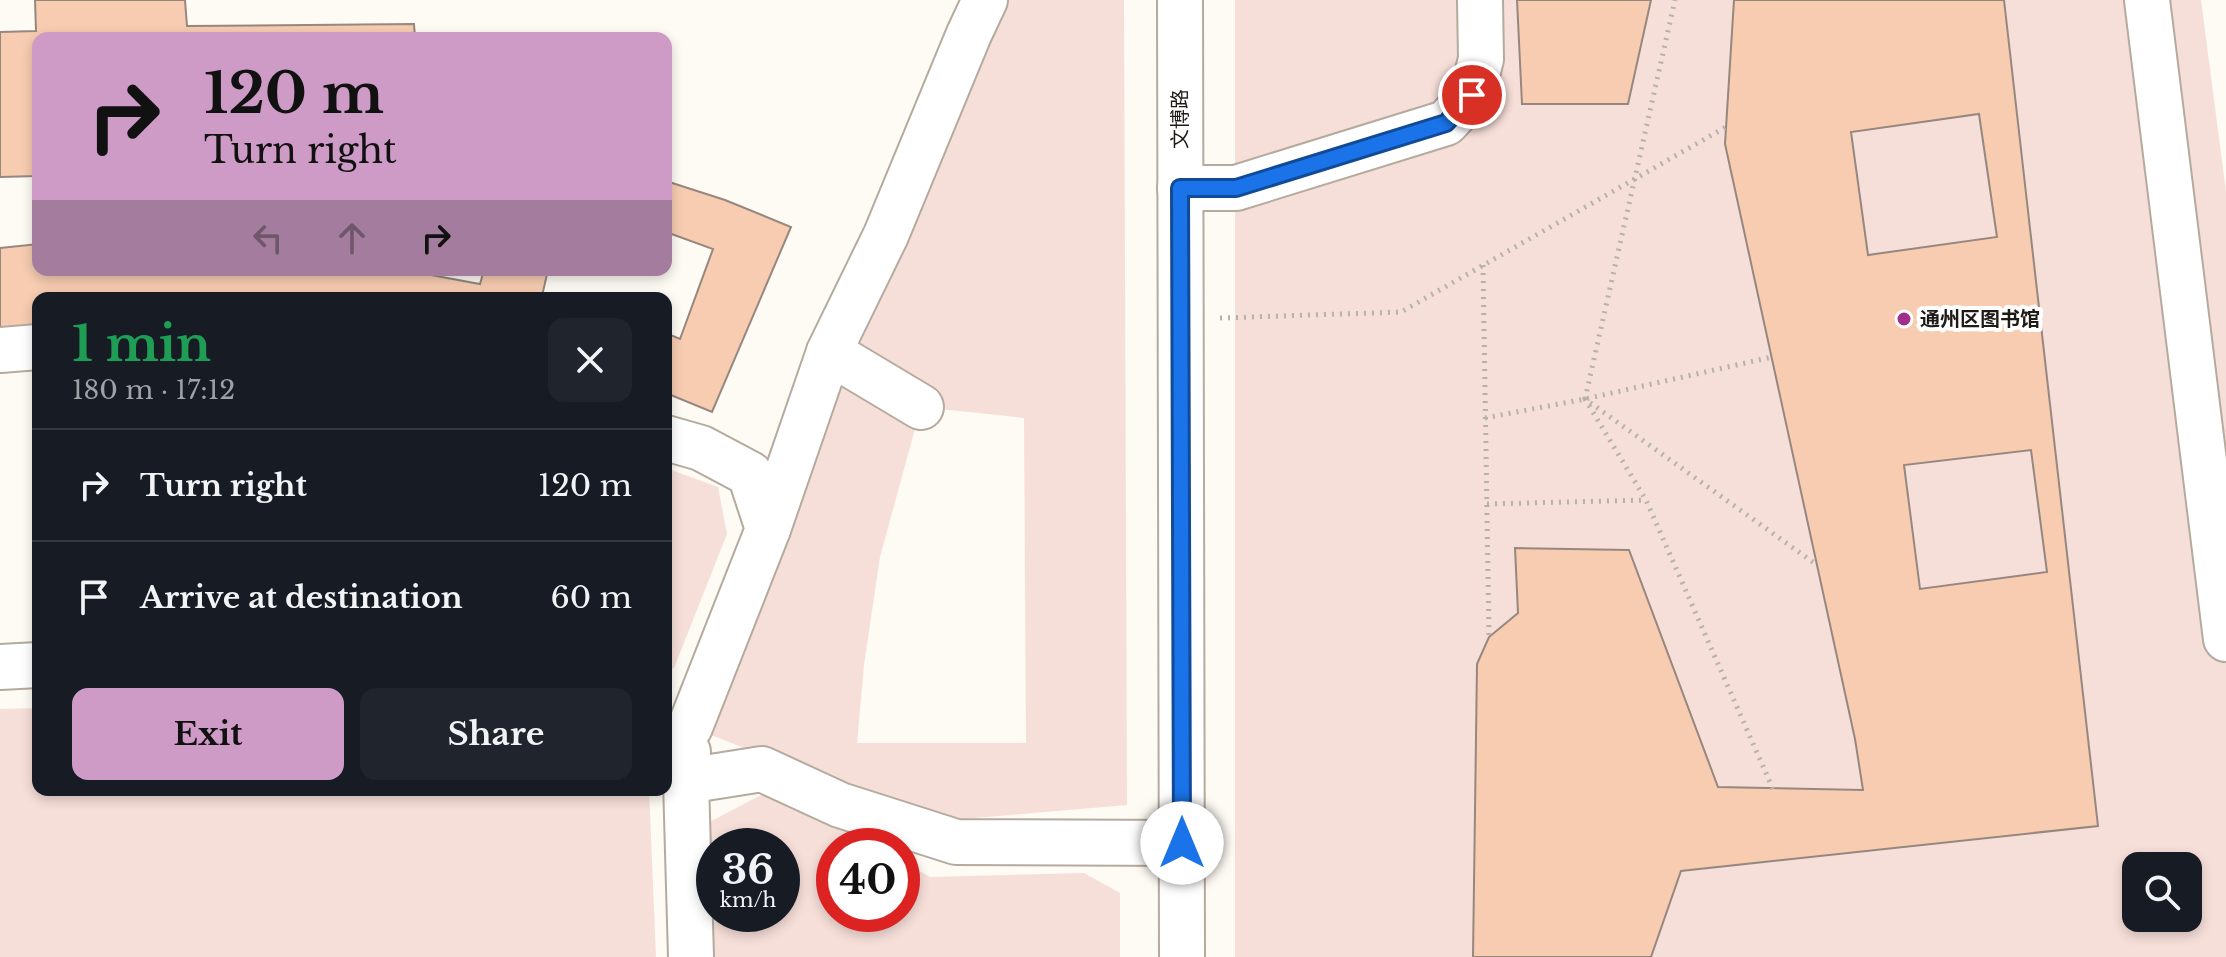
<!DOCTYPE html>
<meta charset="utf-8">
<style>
:root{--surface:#171b24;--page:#20242c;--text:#f1f3f6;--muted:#9ea1a6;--line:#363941;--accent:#cd9bc5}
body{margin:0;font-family:"Libre Baskerville","Noto Sans SC",serif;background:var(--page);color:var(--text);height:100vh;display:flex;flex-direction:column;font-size:30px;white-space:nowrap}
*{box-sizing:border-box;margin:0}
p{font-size:26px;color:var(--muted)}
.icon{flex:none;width:44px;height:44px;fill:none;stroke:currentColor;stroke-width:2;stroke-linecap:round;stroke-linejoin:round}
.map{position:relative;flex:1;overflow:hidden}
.side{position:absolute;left:32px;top:292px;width:640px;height:504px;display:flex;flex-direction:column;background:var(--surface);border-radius:16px;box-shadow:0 4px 12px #0003}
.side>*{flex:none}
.guide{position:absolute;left:32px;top:32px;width:640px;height:244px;border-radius:16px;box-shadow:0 4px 12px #0003;background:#cd9bc5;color:#111;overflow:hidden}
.fabs{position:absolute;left:2122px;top:852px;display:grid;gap:16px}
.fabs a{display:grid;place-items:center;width:80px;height:80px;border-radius:16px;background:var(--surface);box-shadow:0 4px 12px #0003;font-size:40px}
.speed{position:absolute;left:696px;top:828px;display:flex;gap:16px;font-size:40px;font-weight:700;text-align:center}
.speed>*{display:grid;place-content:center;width:104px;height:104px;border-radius:50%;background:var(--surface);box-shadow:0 4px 12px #0003;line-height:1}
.speed small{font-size:20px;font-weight:400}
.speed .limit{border:12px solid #d22;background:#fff;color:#111}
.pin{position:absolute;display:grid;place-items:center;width:68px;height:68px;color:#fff;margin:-34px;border:4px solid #fff;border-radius:50%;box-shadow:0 2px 8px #0007}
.me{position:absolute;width:88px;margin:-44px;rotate:0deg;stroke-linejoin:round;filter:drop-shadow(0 0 6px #0008)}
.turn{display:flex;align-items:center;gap:28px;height:168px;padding:0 40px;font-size:36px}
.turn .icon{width:104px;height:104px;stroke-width:2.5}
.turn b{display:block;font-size:56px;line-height:68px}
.lanes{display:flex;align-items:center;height:76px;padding:0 40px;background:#0003;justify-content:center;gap:40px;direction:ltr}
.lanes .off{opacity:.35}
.round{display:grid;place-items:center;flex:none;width:84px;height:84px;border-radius:16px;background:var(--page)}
.headline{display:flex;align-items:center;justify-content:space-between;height:136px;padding:0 40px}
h1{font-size:48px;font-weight:700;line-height:60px;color:#1e9e55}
.cta{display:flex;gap:16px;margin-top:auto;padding:16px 40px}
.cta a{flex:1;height:92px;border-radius:16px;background:var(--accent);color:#111;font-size:32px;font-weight:700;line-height:92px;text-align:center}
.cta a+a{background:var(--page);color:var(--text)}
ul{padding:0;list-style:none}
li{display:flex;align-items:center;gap:24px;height:112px;padding:0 40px;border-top:2px solid var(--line)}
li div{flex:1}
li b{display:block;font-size:30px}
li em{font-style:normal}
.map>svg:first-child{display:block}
</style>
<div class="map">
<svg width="2226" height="957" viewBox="0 0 2226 957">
<rect width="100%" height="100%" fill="#fefaf4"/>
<g fill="#f7dfd9" fill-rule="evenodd">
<path d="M985,0H1124L1127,805L952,820L848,788L690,727ZM921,407L1024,418L1026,743H857L864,665L880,557Z"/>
<path d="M1235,0H2201L2226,192V957H1235ZM2136,866H2188V918H2136Z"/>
<polygon points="666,468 718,487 727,534 674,668 666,672"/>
<polygon points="38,708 38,790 649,790 656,957 0,957 0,709"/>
<path d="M763,794L826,818L875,846H834V914H902V861L930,877L1084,873L1120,893V957H704L702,826ZM714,846H782V914H714Z"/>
</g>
<g fill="#f7ccb1" stroke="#96877f" stroke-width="2" fill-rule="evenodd">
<polygon points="35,0 185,0 187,26 414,24 415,38 38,38 38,176 0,177 0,32 36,31"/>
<polygon points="1517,0 1651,0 1628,104 1522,104"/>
<path d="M1734,0H2004L2098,826L1681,871L1651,957H1473L1477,664L1489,637L1518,613L1515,548L1629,550L1718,787L1863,790L1855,739L1725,144ZM1979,114L1997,237L1868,255L1851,132ZM2031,450L2047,572L1920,589L1904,465Z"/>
<polygon points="666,181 725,200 791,227 712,412 666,393 666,333 680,339 713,249 666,232"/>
<polygon points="38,244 38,270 404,270 480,284 484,270 548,270 542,296 549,298 38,298 38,332 0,338 0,248"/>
</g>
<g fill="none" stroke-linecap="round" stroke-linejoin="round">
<defs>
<g id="minor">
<polyline points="1180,0 1182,957"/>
<polyline points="2147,0 2226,639"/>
<polyline points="1180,188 1236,188 1446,123 1472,95 1481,59 1480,0"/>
<polyline points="0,350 38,347"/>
<polyline points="829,352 921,407"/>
<polyline points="666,438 701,448 750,474 768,529 690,727"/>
<polyline points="768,529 829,352 886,235 969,34 985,0"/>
<polyline points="0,667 38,665"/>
<polyline points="688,752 686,781 691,957"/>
<polyline points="686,781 762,769 840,805 956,842 1182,843"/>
</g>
</defs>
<use href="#minor" stroke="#b5aa9e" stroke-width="48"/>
<g stroke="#b5b1ab" stroke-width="5" stroke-dasharray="2 6" stroke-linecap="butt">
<polyline points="1483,265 1489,637"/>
<polyline points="1220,318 1401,312 1726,127"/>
<polyline points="1585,399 1675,0"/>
<polyline points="1485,418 1585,399 1772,357"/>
<polyline points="1487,504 1646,500"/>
<polyline points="1773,789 1646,500 1585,399 1817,565"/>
</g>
<use href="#minor" stroke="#fff" stroke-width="44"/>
</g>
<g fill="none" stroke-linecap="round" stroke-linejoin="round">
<defs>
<polyline id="route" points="1182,843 1180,188 1236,188 1446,123 1472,95"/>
</defs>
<use href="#route" stroke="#114b97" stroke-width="20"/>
<use href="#route" stroke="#1a73e8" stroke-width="14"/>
</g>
<circle fill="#a12f8a" stroke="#fff" stroke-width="3" cx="1904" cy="319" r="8"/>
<g text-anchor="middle" stroke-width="8" stroke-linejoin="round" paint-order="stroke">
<g font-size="20" fill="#1e1a16" stroke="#fff">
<text transform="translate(1180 119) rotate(-90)" y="7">文博路</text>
</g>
<g font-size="20" font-weight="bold" fill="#1e1a16" stroke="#fff" text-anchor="start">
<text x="1920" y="326">通州区图书馆</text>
</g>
</g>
</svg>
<div class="fabs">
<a><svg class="icon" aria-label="search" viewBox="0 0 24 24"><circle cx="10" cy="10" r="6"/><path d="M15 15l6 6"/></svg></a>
</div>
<div class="speed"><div>36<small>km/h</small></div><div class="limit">40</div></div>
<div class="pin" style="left:1472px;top:95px;background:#d93025"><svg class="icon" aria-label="arrive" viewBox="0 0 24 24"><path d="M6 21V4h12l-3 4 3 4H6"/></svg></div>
<svg class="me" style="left:1182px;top:843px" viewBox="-20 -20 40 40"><circle r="19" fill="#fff"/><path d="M0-13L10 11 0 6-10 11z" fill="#1a73e8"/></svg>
<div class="guide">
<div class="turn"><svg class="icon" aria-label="right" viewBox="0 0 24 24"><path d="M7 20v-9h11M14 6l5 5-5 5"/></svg><div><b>120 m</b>Turn right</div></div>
<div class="lanes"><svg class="icon off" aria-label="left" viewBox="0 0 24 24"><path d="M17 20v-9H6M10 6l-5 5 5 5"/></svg><svg class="icon off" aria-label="ahead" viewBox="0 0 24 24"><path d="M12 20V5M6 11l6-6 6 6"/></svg><svg class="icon" aria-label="right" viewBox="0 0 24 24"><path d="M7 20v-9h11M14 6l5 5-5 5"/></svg></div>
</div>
<section class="side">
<div class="headline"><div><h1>1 min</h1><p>180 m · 17:12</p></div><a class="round"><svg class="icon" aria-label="close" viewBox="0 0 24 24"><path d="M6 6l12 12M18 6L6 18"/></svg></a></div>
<ul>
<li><svg class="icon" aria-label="right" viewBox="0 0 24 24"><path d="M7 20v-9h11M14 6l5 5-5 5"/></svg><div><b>Turn right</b></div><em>120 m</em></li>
<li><svg class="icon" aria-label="arrive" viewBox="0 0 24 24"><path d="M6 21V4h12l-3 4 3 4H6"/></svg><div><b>Arrive at destination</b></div><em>60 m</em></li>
</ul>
<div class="cta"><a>Exit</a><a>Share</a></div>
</section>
</div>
